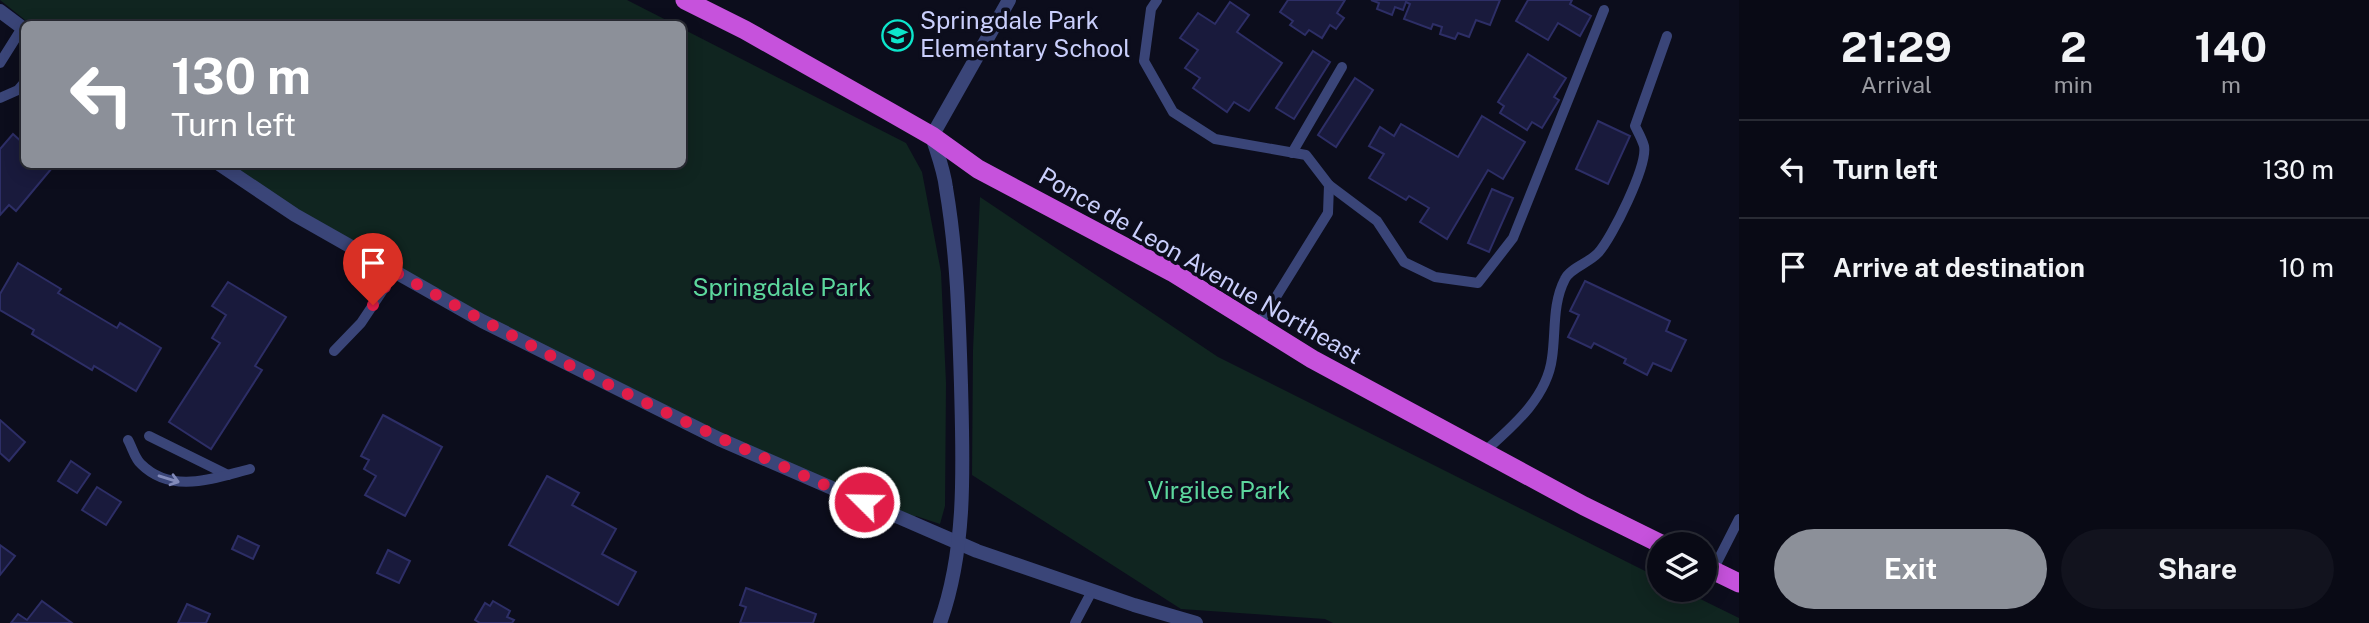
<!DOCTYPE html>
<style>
:root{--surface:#090a15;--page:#12131e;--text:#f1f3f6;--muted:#999aa0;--line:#292b34;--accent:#8c9099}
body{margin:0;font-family:"Public Sans",sans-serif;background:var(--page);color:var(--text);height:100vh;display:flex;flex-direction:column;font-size:26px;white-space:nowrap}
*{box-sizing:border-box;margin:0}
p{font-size:23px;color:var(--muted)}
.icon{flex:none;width:38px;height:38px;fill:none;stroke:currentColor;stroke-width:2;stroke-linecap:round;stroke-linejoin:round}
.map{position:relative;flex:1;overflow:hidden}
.side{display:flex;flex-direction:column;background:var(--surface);width:630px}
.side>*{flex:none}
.hud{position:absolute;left:21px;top:21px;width:665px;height:147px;border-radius:10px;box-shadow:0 4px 18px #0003,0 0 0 2px var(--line);background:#8c9099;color:#fff;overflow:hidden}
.controls{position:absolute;left:1647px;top:532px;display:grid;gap:14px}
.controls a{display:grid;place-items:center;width:70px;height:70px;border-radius:50%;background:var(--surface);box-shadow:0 4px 18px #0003,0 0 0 2px var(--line);font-size:35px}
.pin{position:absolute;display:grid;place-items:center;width:60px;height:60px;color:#fff;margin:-72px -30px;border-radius:50% 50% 50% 0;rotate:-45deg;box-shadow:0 0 7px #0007}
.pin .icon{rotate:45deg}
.me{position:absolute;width:77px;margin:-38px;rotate:293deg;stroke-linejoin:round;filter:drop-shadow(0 0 5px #0008)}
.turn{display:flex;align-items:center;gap:24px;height:147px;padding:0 35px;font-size:32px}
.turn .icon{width:91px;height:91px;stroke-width:2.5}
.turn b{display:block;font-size:49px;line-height:60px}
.eta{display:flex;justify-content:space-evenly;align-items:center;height:119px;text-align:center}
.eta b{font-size:42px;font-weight:700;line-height:49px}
.cta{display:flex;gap:14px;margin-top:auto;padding:14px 35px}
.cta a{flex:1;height:80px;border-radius:42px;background:var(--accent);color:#fff;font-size:28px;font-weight:700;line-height:80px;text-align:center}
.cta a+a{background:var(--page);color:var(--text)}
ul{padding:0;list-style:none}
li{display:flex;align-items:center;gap:21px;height:98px;padding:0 35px;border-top:2px solid var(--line)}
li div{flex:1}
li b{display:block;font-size:26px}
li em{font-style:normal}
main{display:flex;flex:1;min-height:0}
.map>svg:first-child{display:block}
</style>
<main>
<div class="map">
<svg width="1739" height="623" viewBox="0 0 1739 623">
<rect width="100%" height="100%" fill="#0c0d1c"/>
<g fill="#102520">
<polygon points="0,0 627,0 674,24 30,24"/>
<polygon points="683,29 906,143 922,172 941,272 946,383 945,506 940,524 916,516 910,521 768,459 423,286 220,165 682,164"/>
<polygon points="980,197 1218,357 1659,578 1659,590 1682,590 1739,618 1739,623 1333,623 1325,619 1181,609 972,475 973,350"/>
</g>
<g fill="#191a3c" stroke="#2d2e66" stroke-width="2">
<polygon points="1288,0 1345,0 1337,13 1344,18 1336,29 1330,25 1322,38 1309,30 1305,35 1290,25 1293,21 1280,12"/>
<polygon points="1371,0 1500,0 1490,25 1476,20 1469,37 1458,33 1455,39 1440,34 1442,27 1433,24 1431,29 1404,19 1410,4 1406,2 1403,10 1395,7 1392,15 1377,9 1379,3"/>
<polygon points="1528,0 1572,0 1570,4 1591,16 1580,36 1558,23 1548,40 1516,21"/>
<polygon points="1230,2 1249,15 1237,32 1282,63 1249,111 1234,102 1227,112 1193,88 1200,78 1185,68 1198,50 1180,38 1198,13 1215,24"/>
<polygon points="1313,51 1330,62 1294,119 1276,108"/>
<polygon points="1528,54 1566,78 1554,97 1559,100 1542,128 1532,122 1527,130 1500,113 1504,106 1498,102"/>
<polygon points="1355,78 1373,90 1336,147 1318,135"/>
<polygon points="1482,116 1525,142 1503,179 1488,170 1447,239 1420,222 1429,208 1409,196 1406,200 1369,178 1384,154 1369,146 1380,127 1394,136 1401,124 1458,157"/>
<polygon points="1598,121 1630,136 1608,184 1576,169"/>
<polygon points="13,134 24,144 24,164 48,164 52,168 16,211 9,205 0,215 0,149"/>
<polygon points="1492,189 1513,198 1489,252 1468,243"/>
<polygon points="18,263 61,289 58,293 117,328 120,323 161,348 136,391 94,366 92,370 32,334 34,330 0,310 0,294"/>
<polygon points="1585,281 1670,321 1666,331 1686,340 1671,371 1653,363 1647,375 1624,363 1626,359 1594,343 1591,348 1568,337 1579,315 1570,311"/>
<polygon points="228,282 286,317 255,366 262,370 211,449 169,422 220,343 212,338 226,315 212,306"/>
<polygon points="383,415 442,447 405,516 365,495 376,476 364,469 369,460 361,456"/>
<polygon points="0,420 25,442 9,461 0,453"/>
<polygon points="71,461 90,474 77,493 58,481"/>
<polygon points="547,476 579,493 572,505 616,529 602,554 636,572 618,605 509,545"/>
<polygon points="97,487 121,502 106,525 82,510"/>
<polygon points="238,536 259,546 253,559 232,549"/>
<polygon points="0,545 15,556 0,575"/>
<polygon points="388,550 410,561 399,583 377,573"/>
<polygon points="746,588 816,614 813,623 740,623 746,607 740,605"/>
<polygon points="42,601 72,623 11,623 18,614 27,620"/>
<polygon points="493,601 510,611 507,617 514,620 512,623 480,623 475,620 485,603 490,606"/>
<polygon points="187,604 210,614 206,623 178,623"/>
</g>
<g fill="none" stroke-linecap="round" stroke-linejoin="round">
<g stroke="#3a4578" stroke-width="10">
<polyline points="1157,0 1151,9 1144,61 1173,112 1215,139 1306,155 1329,185 1328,213 1258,326"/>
<polyline points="0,63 22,28"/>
<polyline points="0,98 18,90 24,83"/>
<polyline points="1292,153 1342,67"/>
<polyline points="1329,185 1377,221 1404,262 1435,277 1478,283 1513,238 1604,10"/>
<polyline points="334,351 361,323 395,272"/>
<polyline points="149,436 228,475"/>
<path d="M128,440C132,447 135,459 141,464C172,495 214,478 250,469"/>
<path d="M1484,452C1512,427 1547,398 1552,358C1556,332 1552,304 1565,279C1570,268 1589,263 1598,253C1612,238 1648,165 1644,146C1642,139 1638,132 1635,126L1667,36"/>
<polyline points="1713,570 1739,519"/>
<polyline points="1075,623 1092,591"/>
</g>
<g stroke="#3a4578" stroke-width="14">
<polyline points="0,11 24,29"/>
<polyline points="219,164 295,215 482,321 719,439 977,551 1134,605 1196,623"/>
<path d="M940,623C967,548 963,464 961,385C959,319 957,252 946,188C944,170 937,153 932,136L1009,0"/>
</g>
<g stroke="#c652dc" stroke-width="19">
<polyline points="685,0 745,30 890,112 932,136 978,169 1172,272 1312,359 1584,506 1661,544"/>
<polyline points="1704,566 1739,583"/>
</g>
</g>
<defs><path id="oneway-shaft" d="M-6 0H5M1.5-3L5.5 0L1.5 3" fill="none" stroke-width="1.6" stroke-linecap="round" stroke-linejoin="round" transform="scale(1.75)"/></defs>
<use stroke="#828aba" href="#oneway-shaft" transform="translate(169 479) rotate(17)"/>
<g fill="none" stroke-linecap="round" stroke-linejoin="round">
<path stroke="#e11d48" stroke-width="12" stroke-dasharray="0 21.6" d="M373,305L395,272C547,358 704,433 864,502"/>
</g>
<defs>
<symbol id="school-ring" viewBox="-11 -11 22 22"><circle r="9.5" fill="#0c0d1c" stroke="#0de5cb" stroke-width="1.5"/><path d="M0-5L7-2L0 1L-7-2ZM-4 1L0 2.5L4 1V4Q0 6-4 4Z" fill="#0de5cb"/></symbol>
</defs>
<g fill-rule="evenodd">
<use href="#school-ring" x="880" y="18" width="35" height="35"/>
</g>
<g text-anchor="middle" stroke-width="7" stroke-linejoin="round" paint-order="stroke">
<g font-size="24" fill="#cacffc" stroke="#0c0d1c" text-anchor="start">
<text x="920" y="29">Springdale Park<tspan x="920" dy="28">Elementary School</tspan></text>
</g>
<g font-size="24" fill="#cacffc" stroke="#0c0d1c">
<text transform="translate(1200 266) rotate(30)" y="8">Ponce de Leon Avenue Northeast</text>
</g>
<g font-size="24" fill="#5cd79d" stroke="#0c0d1c">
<text x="782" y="296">Springdale Park</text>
<text x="1219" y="499">Virgilee Park</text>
</g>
</g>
</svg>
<div class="controls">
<a><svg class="icon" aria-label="layers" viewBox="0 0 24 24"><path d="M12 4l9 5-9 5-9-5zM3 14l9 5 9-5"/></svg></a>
</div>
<div class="pin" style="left:373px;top:305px;background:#d93025"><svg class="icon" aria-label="arrive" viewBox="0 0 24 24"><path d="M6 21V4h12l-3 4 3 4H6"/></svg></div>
<svg class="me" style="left:864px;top:502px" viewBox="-20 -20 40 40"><circle r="17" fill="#e11d48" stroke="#fff" stroke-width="3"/><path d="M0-11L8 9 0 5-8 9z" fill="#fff"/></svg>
<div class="hud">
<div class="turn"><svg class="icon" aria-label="left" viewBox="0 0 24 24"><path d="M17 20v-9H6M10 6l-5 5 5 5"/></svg><div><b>130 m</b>Turn left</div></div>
</div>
</div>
<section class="side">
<div class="eta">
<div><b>21:29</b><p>Arrival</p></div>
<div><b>2</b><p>min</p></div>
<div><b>140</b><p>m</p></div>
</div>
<ul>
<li><svg class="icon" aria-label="left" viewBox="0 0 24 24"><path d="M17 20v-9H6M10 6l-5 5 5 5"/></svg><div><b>Turn left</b></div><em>130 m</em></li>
<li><svg class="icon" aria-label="arrive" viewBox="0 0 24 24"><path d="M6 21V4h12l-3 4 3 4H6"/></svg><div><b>Arrive at destination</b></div><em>10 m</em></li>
</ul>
<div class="cta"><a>Exit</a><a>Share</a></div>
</section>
</main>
